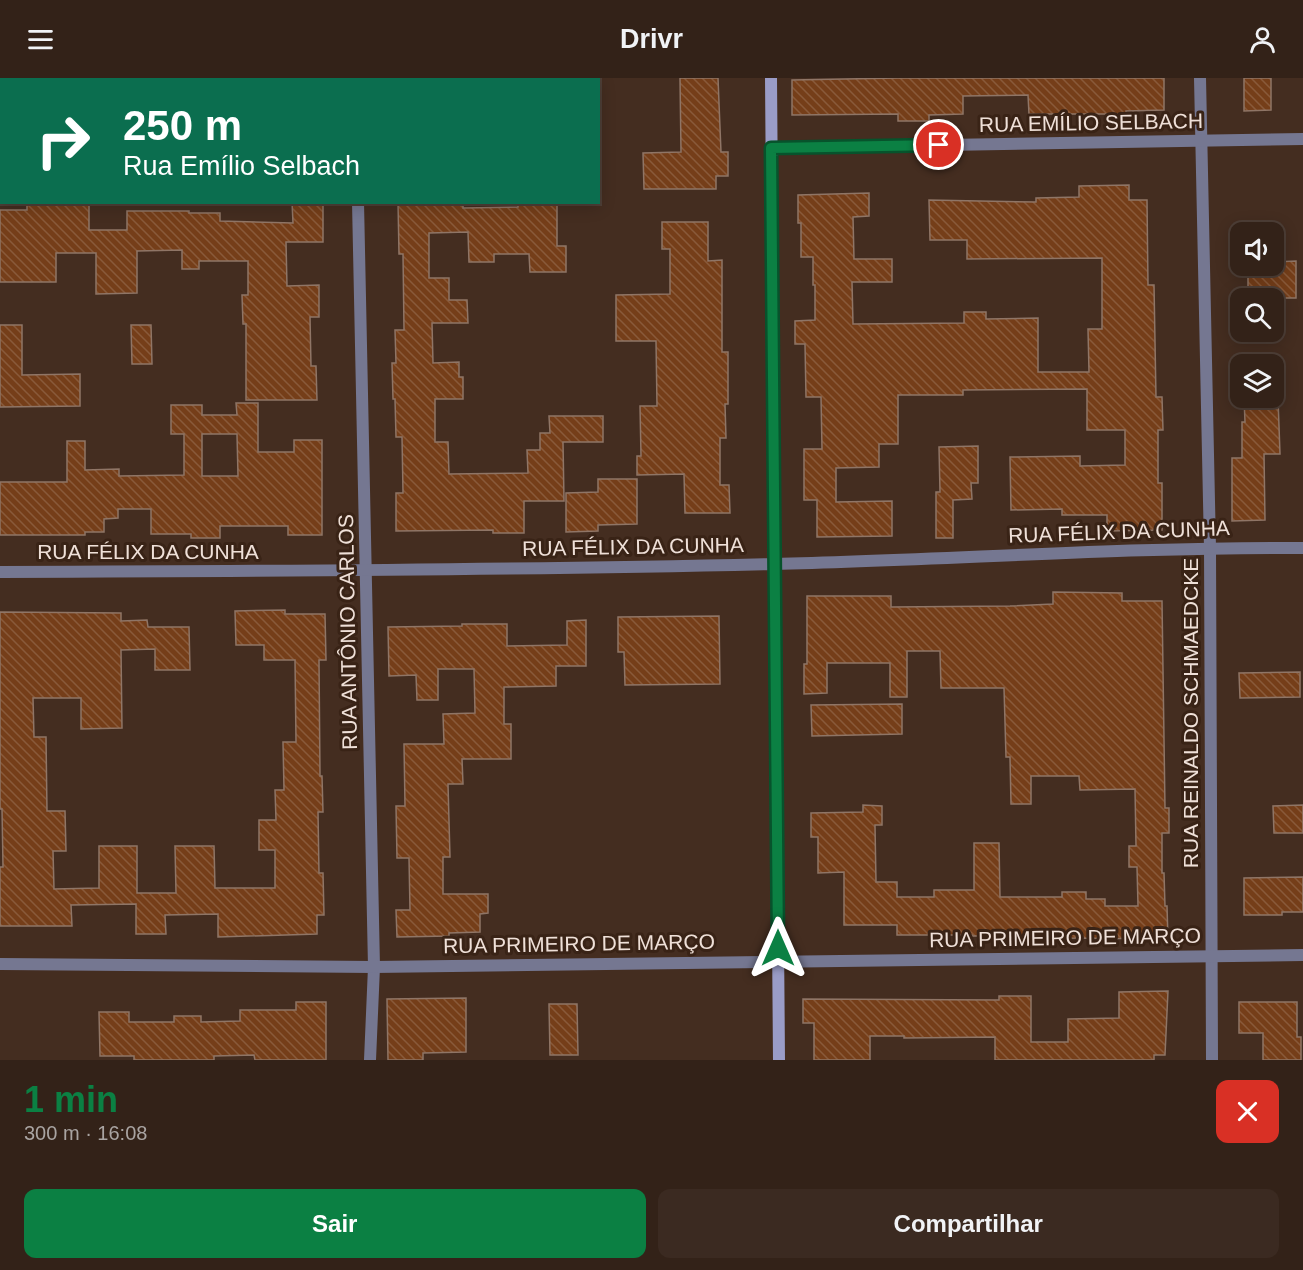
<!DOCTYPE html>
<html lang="pt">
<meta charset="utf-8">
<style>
:root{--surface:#332218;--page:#3b2a21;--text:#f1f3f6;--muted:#a9a4a2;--line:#4e3f37;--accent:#0b8043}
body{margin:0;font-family:Arial,sans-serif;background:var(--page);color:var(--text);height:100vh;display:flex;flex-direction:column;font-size:22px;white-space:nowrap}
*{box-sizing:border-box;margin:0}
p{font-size:20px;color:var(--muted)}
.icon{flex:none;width:33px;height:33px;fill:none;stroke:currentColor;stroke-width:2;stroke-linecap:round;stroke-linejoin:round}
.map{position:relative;height:982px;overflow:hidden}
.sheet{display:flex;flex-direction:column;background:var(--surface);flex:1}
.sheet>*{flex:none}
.top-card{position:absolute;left:0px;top:0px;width:600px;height:126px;box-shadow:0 3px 15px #0003,0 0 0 2px var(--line);background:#0b6e4f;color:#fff;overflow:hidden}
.fabs{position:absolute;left:1230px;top:144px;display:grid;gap:12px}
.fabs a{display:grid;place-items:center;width:54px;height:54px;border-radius:12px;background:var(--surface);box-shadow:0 3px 15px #0003,0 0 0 2px var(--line);font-size:30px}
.pin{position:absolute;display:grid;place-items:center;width:51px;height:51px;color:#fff;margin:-26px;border:3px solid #fff;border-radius:50%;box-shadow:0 2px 6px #0007}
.me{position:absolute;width:66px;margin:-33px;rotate:0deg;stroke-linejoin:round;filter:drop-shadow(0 0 4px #0008)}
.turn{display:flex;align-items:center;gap:21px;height:126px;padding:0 24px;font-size:27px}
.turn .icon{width:78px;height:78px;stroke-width:2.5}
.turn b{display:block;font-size:42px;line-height:51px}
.round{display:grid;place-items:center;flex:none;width:63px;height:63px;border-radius:12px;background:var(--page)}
.overview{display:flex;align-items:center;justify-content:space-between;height:102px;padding:0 24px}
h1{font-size:36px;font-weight:800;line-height:45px;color:var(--accent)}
.action{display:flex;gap:12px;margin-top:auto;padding:12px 24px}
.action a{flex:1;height:69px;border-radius:12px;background:var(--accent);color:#fff;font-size:24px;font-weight:800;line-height:69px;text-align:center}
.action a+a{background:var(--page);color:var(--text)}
header{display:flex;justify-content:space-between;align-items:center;height:78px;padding:0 24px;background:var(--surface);font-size:27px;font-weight:800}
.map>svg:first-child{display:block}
</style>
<header><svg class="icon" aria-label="menu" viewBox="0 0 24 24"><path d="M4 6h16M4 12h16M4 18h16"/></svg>Drivr<svg class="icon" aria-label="person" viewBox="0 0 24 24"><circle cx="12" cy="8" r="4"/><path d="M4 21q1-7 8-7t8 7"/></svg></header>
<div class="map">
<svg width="1303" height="982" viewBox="0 0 1303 982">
<defs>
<pattern id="building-back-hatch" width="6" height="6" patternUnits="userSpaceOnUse" patternTransform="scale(1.5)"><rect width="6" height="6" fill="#753e19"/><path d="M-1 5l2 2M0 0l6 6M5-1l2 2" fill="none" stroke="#895a3a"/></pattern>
</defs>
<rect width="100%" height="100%" fill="#442d20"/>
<g fill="url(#building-back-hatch)" stroke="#8f7566" stroke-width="1.5" fill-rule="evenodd">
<polygon points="680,0 718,0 721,74 728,74 728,98 716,98 716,111 644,111 643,75 681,74"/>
<polygon points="898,0 1164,0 1164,32 1126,33 1126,36 1029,36 1028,17 963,18 963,36 929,37 929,43 898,43 898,36 792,37 792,2"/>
<polygon points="1244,0 1271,0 1271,32 1244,33"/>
<polygon points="1129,107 1129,122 1147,122 1148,207 1154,207 1156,319 1162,319 1163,352 1158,352 1158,405 1162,405 1162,452 1107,453 1107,437 1062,437 1062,431 1011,432 1010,379 1080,378 1080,388 1125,387 1125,352 1087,352 1087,311 963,312 963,317 898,317 898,366 879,366 879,389 836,390 836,424 892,423 892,458 817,459 817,422 804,422 804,371 822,371 821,319 806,319 805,266 795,266 795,243 815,242 815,207 813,207 813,179 801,179 801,145 798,145 798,117 869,115 869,138 853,139 854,181 892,181 892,204 852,204 853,246 964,245 964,234 986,234 986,241 1038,240 1038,294 1089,294 1088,251 1102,251 1102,180 967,181 967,162 930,162 929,122 1036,124 1036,120 1079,119 1079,108"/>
<polygon points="292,124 323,124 323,164 286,164 287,208 319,207 319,239 310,239 311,288 316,288 317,322 246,322 246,246 243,246 242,217 248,217 248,183 199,183 199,191 182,191 182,172 137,173 137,215 96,216 96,175 56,175 56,204 0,204 0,132 27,132 27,126 89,127 89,152 127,152 127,133 189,133 189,135 220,135 220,143 293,145"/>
<polygon points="398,124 463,125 463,130 518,129 518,124 557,124 557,168 566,168 566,194 530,194 529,176 494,176 494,184 469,184 468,154 429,155 429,200 449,200 449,222 467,222 468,245 432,245 433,285 459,284 459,299 463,299 463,321 435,321 435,364 448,364 449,396 528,395 527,372 540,372 540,355 550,355 549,338 603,338 603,364 563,364 564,423 524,423 524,455 493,455 493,452 396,453 396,415 403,415 402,359 396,359 395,321 393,321 392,285 396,285 395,252 404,252 403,176 399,176"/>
<polygon points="662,144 708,144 708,183 722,182 722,274 728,274 728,326 725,326 726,360 720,360 720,407 729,407 730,435 685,435 684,396 637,397 637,378 641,378 640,328 657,328 656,263 616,263 616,217 670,216 670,171 662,171"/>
<polygon points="1296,183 1296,220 1248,220 1248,188 1274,188 1274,184"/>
<polygon points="0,247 22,247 22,297 80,296 80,328 0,329"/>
<polygon points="131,247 151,247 152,286 132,286"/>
<polygon points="1244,320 1278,320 1280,376 1264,376 1265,442 1232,443 1232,380 1242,380 1242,344 1245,344"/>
<path d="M236,325H258V374H294V362H322V457H288V448H220V460H191V456H151V431H118V440L104,441V454H85V457H0V404H67V363H85V392L119,391V398L184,397V356H171V327H202V337H237ZM202,356H237L238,398H202Z"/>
<polygon points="978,368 978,405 971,405 972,421 953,422 953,460 936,460 936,414 940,414 939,369"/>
<polygon points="598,401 637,401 637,446 598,447 598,453 566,454 566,415 598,414"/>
<polygon points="1053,514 1122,515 1122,523 1162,523 1165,730 1169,730 1169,755 1162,755 1162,795 1164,795 1165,828 1167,828 1168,861 1063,860 1063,858 972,858 972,857 897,857 897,847 844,847 844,794 818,795 818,759 811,759 811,735 863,734 863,727 882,728 882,747 875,747 876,804 897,804 897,819 934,819 934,812 974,812 974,765 999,765 1000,819 1062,819 1062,814 1086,814 1086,821 1105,821 1105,828 1138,828 1137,789 1129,789 1129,768 1136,768 1135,711 1080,712 1079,698 1031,698 1031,726 1011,726 1010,679 1006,679 1004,610 941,610 940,573 907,573 907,619 890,619 890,585 827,585 827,615 804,616 804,586 807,586 807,518 891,518 891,529 1010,528 1053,526"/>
<polygon points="285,532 285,536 325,536 326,582 319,582 320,698 322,698 323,734 318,734 319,795 323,795 324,837 317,837 317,856 218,859 218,836 165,837 166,856 136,856 136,826 71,827 72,848 0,848 0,789 3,789 2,731 0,731 0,534 121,535 121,543 147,542 148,549 189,549 190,592 155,592 155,571 121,572 122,650 81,651 81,620 33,620 34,659 46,659 47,733 65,733 66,773 53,773 54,811 99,810 99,768 137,768 137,815 176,815 175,768 214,768 215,810 275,810 275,772 259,772 259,742 276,742 275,712 284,712 283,664 296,664 295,582 264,582 264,567 236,567 235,533"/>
<polygon points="719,538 720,606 625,607 624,574 618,574 618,539"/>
<polygon points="586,542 586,588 556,588 556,608 504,609 504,646 511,646 511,681 462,681 463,706 448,706 450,779 443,779 443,816 488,816 488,835 480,836 480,854 449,855 449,858 397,859 396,832 410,832 409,780 397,780 396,728 405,728 404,666 444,666 443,636 475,635 474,591 438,591 438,622 417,622 416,597 389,598 388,549 462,548 462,546 507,546 507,568 567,567 567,543"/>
<polygon points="1300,594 1300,619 1240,620 1239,595"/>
<polygon points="902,626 902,656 812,658 811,627"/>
<polygon points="1303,727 1303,755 1274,755 1273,728"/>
<polygon points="1303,799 1303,834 1282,834 1282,837 1244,837 1244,800"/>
<polygon points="1168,913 1165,977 1154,977 1154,982 995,982 995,959 904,960 904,958 870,958 870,982 814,982 814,945 803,945 803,921 999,922 999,918 1031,918 1031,964 1068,964 1068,941 1119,940 1119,914"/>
<polygon points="466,920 466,974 423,975 423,982 388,982 387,921"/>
<polygon points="296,924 326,924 326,982 255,982 254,977 214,978 214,982 134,982 134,978 100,978 99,934 129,934 129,944 174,944 174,938 201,938 201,944 240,943 240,932 296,932"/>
<polygon points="1239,924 1297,924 1297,959 1301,959 1301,982 1263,982 1263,955 1239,955"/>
<polygon points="549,926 577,926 578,977 550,977"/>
</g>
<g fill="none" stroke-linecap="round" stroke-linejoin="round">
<g stroke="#757791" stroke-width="12">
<polyline points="1200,0 1210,470 1212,982"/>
<polyline points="358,2 358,0"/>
<polyline points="772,70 1303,61"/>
<polyline points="0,81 2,81"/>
<polyline points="358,124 374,889 370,982"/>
<path d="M0,494C258,493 515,492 773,486C950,482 1126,469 1303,470"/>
<polyline points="0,886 374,889 1303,877"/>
</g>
<polyline stroke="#9a9cc7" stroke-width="12" points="771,0 779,982"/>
</g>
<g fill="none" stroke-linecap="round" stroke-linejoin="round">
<defs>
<polyline id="route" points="778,870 771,70 939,67"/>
</defs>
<use href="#route" stroke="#07532c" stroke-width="15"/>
<use href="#route" stroke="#0b8043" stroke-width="10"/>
</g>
<g text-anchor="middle" stroke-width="6" stroke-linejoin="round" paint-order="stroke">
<g font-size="21" fill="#efe0d8" stroke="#392316">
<text transform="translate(1091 45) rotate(-1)" y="7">RUA EMÍLIO SELBACH</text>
<text transform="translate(1119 454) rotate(-2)" y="7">RUA FÉLIX DA CUNHA</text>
<text transform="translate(633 469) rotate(-1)" y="7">RUA FÉLIX DA CUNHA</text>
<text x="148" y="481">RUA FÉLIX DA CUNHA</text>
<text transform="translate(348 554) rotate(-91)" y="7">RUA ANTÔNIO CARLOS</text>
<text transform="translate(1191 635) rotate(-90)" y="7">RUA REINALDO SCHMAEDCKE</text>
<text transform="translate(1065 860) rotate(-1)" y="7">RUA PRIMEIRO DE MARÇO</text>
<text transform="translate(579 866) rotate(-1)" y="7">RUA PRIMEIRO DE MARÇO</text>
</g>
</g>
</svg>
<div class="fabs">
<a><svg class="icon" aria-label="sound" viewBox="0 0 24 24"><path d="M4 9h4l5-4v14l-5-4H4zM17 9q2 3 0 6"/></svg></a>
<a><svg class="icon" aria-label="search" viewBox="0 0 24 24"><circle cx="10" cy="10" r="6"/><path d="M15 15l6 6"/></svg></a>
<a><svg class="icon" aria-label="layers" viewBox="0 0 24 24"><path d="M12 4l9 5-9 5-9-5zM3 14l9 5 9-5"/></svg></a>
</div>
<div class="pin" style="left:939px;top:67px;background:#d93025"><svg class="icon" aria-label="arrive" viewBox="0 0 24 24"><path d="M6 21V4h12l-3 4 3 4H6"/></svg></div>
<svg class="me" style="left:778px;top:870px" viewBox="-20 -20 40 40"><path d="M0-17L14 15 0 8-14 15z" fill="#0b8043" stroke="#fff" stroke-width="4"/></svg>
<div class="top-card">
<div class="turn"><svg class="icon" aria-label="right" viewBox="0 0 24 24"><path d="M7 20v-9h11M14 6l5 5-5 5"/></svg><div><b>250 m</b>Rua Emílio Selbach</div></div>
</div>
</div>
<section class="sheet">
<div class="overview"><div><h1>1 min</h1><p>300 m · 16:08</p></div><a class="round" style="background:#d93025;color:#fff"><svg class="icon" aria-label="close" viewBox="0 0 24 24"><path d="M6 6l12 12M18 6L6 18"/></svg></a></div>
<div class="action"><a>Sair</a><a>Compartilhar</a></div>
</section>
